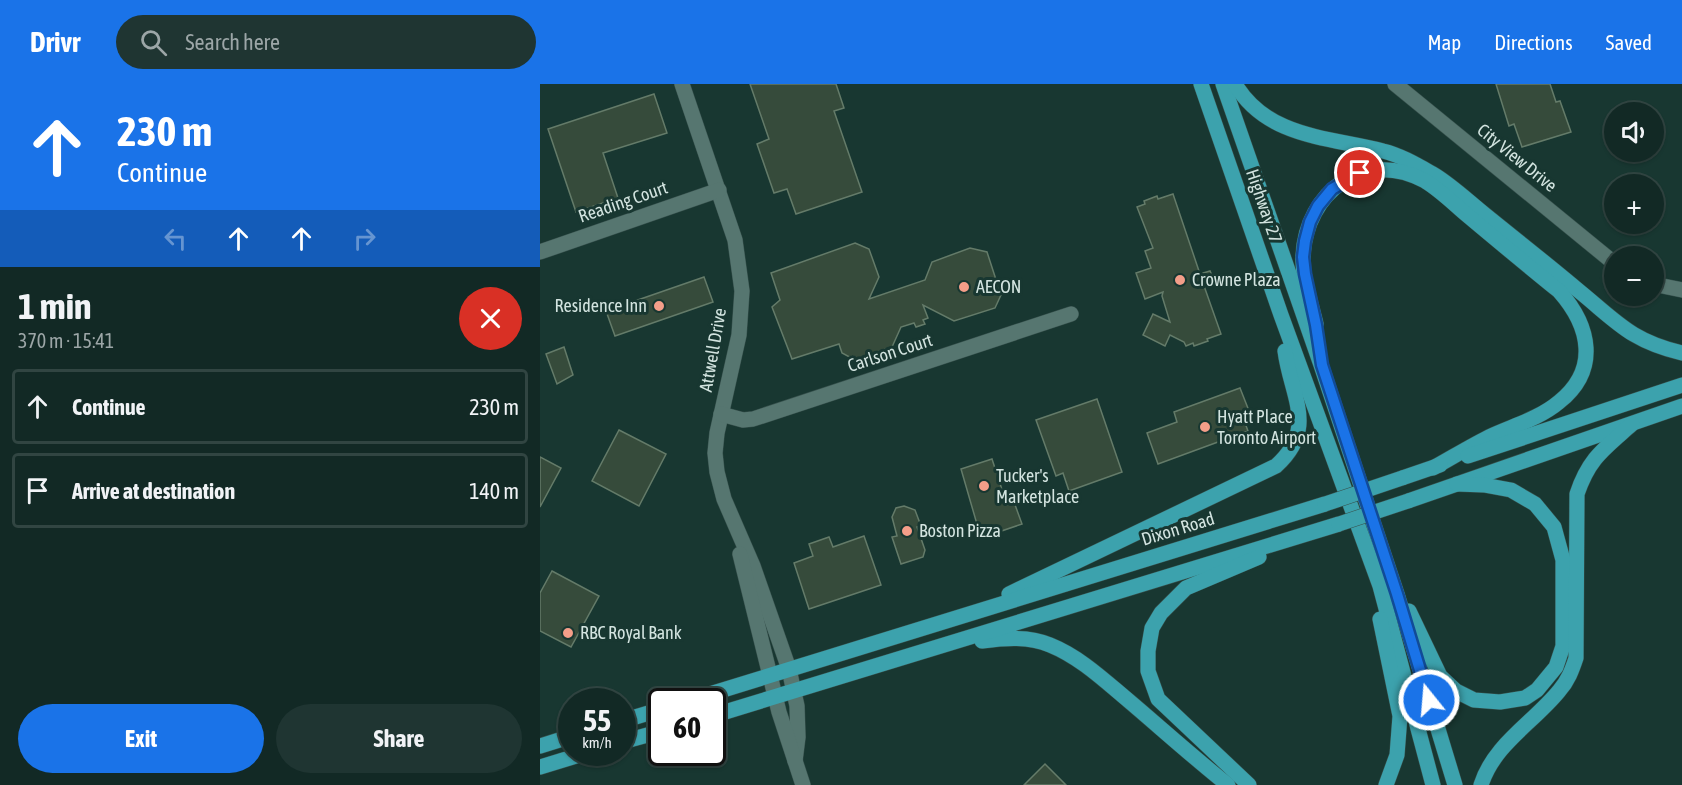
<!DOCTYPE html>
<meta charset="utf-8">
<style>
:root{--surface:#122925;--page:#1f3532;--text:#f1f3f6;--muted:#9ca6a7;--line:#314542;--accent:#1a73e8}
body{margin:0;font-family:"Asap Condensed",sans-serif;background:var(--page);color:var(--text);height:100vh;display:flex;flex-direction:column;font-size:22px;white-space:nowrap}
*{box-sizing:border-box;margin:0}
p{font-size:20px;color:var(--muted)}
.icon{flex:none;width:33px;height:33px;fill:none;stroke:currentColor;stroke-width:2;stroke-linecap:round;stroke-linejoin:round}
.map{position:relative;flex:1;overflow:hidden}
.panel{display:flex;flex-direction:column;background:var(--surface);width:540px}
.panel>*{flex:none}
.banner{background:#1a73e8;color:#fff;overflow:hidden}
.controls{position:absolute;left:1064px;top:18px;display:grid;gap:12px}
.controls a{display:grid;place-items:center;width:60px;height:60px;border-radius:50%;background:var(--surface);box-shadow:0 2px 4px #0004,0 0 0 2px var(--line);font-size:30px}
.speed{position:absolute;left:18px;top:604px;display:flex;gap:12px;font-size:30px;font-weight:700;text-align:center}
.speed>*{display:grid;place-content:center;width:78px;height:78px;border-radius:50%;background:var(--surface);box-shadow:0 2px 4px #0004,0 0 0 2px var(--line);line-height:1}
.speed small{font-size:15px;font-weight:400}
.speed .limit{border:3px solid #111;border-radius:9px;background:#fff;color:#111}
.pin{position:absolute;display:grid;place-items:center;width:51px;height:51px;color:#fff;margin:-26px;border:3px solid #fff;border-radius:50%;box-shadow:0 2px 6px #0007}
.me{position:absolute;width:66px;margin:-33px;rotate:343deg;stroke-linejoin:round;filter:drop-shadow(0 0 4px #0008)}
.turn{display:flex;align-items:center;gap:21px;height:126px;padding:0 18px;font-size:27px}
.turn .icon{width:78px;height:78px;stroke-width:2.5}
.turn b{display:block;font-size:42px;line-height:51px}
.lanes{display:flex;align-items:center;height:57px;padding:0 18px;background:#0003;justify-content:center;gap:30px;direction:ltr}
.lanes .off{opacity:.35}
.round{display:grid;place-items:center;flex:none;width:63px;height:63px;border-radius:32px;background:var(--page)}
.summary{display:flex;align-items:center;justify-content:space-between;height:102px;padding:0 18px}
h1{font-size:36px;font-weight:700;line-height:45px}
.primary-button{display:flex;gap:12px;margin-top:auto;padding:12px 18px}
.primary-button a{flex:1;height:69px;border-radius:36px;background:var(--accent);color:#fff;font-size:24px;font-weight:700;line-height:69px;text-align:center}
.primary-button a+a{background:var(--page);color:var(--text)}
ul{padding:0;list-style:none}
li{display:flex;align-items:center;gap:18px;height:75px;margin:0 12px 9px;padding:0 6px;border:3px solid var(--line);border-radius:6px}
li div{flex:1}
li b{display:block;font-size:22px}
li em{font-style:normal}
header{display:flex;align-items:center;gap:36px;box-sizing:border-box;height:84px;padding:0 30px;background:var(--accent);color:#fff}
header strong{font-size:28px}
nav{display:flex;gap:33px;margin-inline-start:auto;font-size:21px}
.search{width:420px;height:54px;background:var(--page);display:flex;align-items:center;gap:15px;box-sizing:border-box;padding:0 21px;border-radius:33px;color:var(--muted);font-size:22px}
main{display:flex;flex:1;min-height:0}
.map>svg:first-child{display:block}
</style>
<header>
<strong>Drivr</strong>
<div class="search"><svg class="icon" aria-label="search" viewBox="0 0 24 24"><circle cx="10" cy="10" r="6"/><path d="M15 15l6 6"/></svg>Search here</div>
<nav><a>Map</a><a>Directions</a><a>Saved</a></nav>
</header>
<main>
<section class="panel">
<div class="banner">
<div class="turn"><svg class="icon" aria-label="ahead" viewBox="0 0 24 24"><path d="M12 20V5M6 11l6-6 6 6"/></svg><div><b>230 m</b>Continue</div></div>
<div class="lanes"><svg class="icon off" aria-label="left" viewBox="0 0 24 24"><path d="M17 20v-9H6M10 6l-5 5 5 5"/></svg><svg class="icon" aria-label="ahead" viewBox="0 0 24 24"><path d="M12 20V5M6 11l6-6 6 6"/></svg><svg class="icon" aria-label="ahead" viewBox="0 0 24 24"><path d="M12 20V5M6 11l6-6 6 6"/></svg><svg class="icon off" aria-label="right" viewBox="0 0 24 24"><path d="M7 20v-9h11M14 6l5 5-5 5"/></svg></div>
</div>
<div class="summary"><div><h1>1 min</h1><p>370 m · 15:41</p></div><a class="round" style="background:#d93025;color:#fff"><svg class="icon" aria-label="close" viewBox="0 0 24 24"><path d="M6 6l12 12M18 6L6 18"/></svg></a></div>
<ul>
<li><svg class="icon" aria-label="ahead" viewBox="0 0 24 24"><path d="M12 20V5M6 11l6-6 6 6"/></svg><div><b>Continue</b></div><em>230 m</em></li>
<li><svg class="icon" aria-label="arrive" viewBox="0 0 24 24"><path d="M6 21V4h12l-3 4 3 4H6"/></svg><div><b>Arrive at destination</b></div><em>140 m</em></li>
</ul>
<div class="primary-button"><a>Exit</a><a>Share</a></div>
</section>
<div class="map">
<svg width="1142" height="701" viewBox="0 0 1142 701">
<rect width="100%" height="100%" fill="#183731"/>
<g fill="#364b3b" stroke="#647b69" stroke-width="1.5">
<polygon points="210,0 296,0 304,24 294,27 322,108 256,130 247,105 234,109 217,60 229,55"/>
<polygon points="956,0 1010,0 1016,18 1020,17 1031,48 982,63 974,40 969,42"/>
<polygon points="114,10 127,49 63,69 78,114 36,128 8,45"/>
<polygon points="633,110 660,190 670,187 674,196 663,199 681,250 667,255 668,257 654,262 653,259 646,262 644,258 630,251 625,262 603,251 613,230 630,238 622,212 623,208 605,215 596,189 611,184 605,167 613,164 597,123 605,120 604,117 617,112 618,115"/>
<polygon points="315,159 329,165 339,193 329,215 385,196 392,178 430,164 447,168 461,211 455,224 414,237 383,221 388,234 383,236 385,240 376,243 374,239 361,243 352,263 315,276 302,269 299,260 252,275 232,223 240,216 231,189"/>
<polygon points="164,193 173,218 75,252 66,227"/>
<polygon points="24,263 33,291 17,300 6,270"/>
<polygon points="700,304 713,337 705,339 708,347 618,380 607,349 637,338 634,328"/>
<polygon points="557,315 582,388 529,407 523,389 516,392 496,336"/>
<polygon points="79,346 126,370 99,422 52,397"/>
<polygon points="0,373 21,384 0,423"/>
<polygon points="452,375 467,421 474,418 482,440 441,454 421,385"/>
<polygon points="364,422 375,426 381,442 377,443 385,466 383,473 361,480 352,453 357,452 352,433 356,424"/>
<polygon points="324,452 341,501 269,525 254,479 273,472 269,460 289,453 293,463"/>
<polygon points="12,487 59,512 31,563 0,547 0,509"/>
<polygon points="505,680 526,701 484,701"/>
</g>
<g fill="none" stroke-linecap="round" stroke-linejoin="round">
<defs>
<g id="minor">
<polyline points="142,0 195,156 202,207 199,251 177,349 175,369 177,388 184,415 213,482 249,585 257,622 258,653 255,677"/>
<polyline points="855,0 1074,179"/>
<polyline points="0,168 179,106"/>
<polyline points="1113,200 1142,206"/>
<polyline points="181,330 203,336 213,335 531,230"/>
<polyline points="200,470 239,628 263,701"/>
</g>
<g id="major">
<polyline points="661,0 741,231 840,502 893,701"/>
<polyline points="683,0 781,281 857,510 915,701"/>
<path d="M695,0C727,54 789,53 843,67C860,71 877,81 893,90C910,100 927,116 943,129C975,155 1007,180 1039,207C1077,238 1091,257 1142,269"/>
<path d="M776,240C771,218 762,194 763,172C766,108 824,64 885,97C900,106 914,120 927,131C958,157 988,182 1019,207C1051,243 1059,286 1019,318C1000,334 975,341 953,351C932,361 913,373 893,384"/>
<polyline points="928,372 1142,301"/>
<polyline points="862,394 900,381"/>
<polyline points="868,417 1142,322"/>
<path d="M469,510L736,382C778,344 751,313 745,267"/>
<polyline points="869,527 900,592 916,607 934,616 960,618 985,614 997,606 1016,583 1023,562 1023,476 1014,443 995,420 971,406 944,401 917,400"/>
<polyline points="840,535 860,632 857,671 846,701"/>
<path d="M442,557C465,554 489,552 510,561C540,573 565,597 589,617C622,645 654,674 688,701"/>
<polyline points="144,618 785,420"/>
<polyline points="172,632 799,440"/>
<polyline points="82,637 122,625"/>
<polyline points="82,658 122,647"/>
<polyline points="0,662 32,652"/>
<polyline points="0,683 46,669"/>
<polyline points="709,701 618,615 608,587 608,567 612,544 621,529 646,504 719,473"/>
<path d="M941,701C954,660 993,639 1019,607C1028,597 1032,586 1036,574L1037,410C1049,374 1064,365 1092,340"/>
</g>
</defs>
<use href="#minor" stroke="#37514d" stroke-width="16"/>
<use href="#major" stroke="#37514d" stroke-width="16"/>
<use href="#minor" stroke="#567670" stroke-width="15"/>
<use href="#major" stroke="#3ca2ad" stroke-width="15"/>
<defs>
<g id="major-bridge">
<polyline points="785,420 862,394"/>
<polyline points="799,440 868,417"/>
</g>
</defs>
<use href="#major-bridge" stroke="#37514d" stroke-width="16" stroke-linecap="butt"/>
<use href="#major-bridge" stroke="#3ca2ad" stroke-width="15"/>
</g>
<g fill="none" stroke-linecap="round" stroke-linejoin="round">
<defs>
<polyline id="route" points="820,89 792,105 778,122 770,138 765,157 763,173 765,190 776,241 782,281 857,510 889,616"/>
</defs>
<use href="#route" stroke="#114b97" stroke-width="15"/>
<use href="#route" stroke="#1a73e8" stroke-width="10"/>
</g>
<g fill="#f49e89" stroke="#183731" stroke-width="2">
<circle cx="640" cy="196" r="6"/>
<circle cx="424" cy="203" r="6"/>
<circle cx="119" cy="222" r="6"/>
<circle cx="665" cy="343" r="6"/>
<circle cx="444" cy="402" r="6"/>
<circle cx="367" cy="447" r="6"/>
<circle cx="28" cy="549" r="6"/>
</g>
<g text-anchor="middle" stroke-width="6" stroke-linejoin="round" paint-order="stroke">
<g font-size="18" fill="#d3e4e0" stroke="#183731">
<text transform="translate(977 74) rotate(39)" y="6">City View Drive</text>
<text transform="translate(83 118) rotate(-19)" y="6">Reading Court</text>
<text transform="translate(724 122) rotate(71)" y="6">Highway 27</text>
<text transform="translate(173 266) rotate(-80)" y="6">Attwell Drive</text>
<text transform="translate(350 269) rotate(-18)" y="6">Carlson Court</text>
<text transform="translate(638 445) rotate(-17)" y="6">Dixon Road</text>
</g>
<g font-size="18" fill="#d3e4e0" stroke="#183731" text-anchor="start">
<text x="652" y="202">Crowne Plaza</text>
<text x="436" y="209">AECON</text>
<text x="107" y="228" text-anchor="end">Residence Inn</text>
<text x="677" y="339">Hyatt Place<tspan x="677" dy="21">Toronto Airport</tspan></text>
<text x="456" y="398">Tucker's<tspan x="456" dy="21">Marketplace</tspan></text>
<text x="379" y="453">Boston Pizza</text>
<text x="40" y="555">RBC Royal Bank</text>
</g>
</g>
</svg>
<div class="controls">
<a><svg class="icon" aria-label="sound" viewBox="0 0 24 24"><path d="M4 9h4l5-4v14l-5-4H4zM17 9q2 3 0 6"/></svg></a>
<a>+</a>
<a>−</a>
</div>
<div class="speed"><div>55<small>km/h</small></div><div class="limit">60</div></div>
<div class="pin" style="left:820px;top:89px;background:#d93025"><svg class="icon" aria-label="arrive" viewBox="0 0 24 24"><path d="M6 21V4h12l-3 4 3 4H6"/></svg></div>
<svg class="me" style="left:889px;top:616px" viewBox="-20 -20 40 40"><circle r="17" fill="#1a73e8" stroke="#fff" stroke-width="3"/><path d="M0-11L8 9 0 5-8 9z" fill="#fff"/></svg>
</div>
</main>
